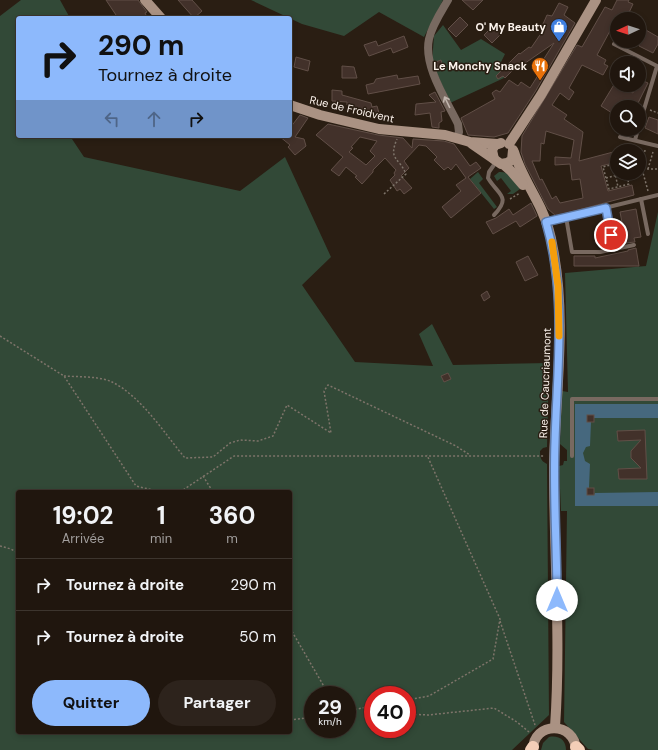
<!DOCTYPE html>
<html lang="fr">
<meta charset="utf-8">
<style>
:root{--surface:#20160e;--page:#2d231c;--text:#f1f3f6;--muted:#a29f9e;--line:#3d352e;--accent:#8db9fc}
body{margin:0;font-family:"DM Sans",sans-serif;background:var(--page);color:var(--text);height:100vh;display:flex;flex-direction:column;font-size:15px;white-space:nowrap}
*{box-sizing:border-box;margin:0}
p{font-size:13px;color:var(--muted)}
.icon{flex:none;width:22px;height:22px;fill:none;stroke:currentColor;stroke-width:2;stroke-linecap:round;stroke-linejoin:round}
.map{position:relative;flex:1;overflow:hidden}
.details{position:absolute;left:16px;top:490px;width:276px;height:244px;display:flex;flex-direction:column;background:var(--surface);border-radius:4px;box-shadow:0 2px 6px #0003,0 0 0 1px var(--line)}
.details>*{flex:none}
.banner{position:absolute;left:16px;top:16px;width:276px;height:122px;border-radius:4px;box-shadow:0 2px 6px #0003,0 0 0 1px var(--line);background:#8db9fc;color:#111;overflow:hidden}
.needle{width:26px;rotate:266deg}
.tools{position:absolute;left:610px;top:12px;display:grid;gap:8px}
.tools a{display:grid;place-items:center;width:36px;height:36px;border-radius:50%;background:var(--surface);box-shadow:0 2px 6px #0003,0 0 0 1px var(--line);font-size:20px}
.speed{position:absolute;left:304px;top:686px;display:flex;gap:8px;font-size:20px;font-weight:700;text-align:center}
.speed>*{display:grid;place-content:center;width:52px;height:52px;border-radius:50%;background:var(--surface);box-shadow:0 2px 6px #0003,0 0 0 1px var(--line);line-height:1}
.speed small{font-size:10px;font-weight:400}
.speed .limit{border:6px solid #d22;background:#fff;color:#111}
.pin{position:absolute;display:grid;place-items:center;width:34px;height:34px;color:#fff;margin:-17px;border:2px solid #fff;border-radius:50%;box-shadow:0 1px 4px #0007}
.me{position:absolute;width:44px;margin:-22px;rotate:0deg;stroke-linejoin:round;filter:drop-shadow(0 0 3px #0008)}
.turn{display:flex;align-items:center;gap:14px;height:84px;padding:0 16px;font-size:18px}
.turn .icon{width:52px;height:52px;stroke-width:2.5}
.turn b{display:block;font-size:28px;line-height:34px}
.lanes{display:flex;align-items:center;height:38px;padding:0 16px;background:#0003;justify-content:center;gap:20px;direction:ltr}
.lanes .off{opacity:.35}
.eta{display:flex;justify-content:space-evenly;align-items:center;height:68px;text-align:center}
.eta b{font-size:24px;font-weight:700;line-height:28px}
.primary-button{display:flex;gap:8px;margin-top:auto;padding:8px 16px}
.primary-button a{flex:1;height:46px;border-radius:24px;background:var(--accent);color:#111;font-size:16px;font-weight:700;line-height:46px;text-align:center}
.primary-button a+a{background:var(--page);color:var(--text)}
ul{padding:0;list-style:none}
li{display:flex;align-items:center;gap:12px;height:52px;padding:0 16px;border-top:1px solid var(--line)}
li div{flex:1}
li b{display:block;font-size:15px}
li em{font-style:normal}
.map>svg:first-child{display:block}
</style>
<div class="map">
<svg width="658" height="750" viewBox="0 0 658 750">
<rect width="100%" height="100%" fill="#2a1e13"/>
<g fill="#324937" fill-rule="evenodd">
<path d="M21,0H60L70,18H18V136H70L84,157L240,191L285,157L331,257L302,285L355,362L433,366L419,334L432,324L453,365L549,363L547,447L543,448L540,451C540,458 541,461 547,464L549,715L512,750H0V16ZM18,492H290V732H18ZM313,695H347V729H313ZM373,695H407V729H373Z"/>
<polygon points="251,0 443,0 424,37 379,12 344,36 302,24"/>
<polygon points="443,25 461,50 481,39 505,54 500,64 504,78 450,103 432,62 434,36"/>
<polygon points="478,172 483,179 479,183 497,207 494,209 470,179"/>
<path d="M499,172C510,171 514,181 520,189L513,194H507L511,191L501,178L497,181L494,176Z"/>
<polygon points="658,212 658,750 593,750 588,749 564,722 567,511 561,511 559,466 563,465 564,461 567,461 567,450 560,444 562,391 568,392 565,273 646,266"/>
<path d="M549,737C559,735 566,740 566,750H541L543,743Z"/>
</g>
<polygon fill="#46687e" points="575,404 658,404 658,418 594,418 594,415 587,415 587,422 591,422 590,446 586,447 583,453 585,461 590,464 589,488 587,488 587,495 594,495 595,493 658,492 658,506 575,506"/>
<g fill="#42312a" stroke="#614f47" fill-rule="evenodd">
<polygon points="106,0 138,0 147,12 145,13 146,15 142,18 118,18"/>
<polygon points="178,0 192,0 202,11 194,18"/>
<polygon points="462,0 483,0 473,10"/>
<path d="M617,0H629L628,2L633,4L626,19H617V33L611,29L597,55L606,60L604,64L608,66L603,75L582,65L569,88L574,92L569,100L560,93L552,105L567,115L564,119L583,132L579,161L617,151V162L601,166L608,191L632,185L634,195L556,216L548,209L525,164L521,152L522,136L577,45L582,47L605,7L612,10ZM546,131L574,140L571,158L555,157V165L570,164L572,180L580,179L583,198L560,203L556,196L552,199L542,179L540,180L532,161H540L541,143L544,144Z"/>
<polygon points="559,3 568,7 564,15 575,23 535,92 510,130 508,133 494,137 468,135 461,118 495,99 492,93 496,90 500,92 509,80 518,86 521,82 530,88 542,69 538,68 554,43 521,66 519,64 505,78 503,76 498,79 496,76 519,53 520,54 529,47 531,48 546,26 543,24 547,15 552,16"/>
<polygon points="460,17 468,25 456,37 448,29"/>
<polygon points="496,23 504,31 492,43 484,35"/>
<polygon points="639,26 658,37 658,44 653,53 639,46"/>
<polygon points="404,36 408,47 393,53 391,48 369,56 364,45 376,41 378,46"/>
<polygon points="296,57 310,61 308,71 294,67"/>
<polygon points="441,60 443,68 438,69 436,62"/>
<polygon points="342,66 354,67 357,78 342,78"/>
<polygon points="397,75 398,79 418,76 420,84 368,94 366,85 374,83 376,79"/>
<polygon points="639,79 648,83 636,107 616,107 612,113 601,106 615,83 633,93 634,89 625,85 639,85"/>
<polygon points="332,90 342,91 342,95 371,103 372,107 377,106 379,113 365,116 365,110 347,105 347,102 332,101"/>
<polygon points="435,92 445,111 441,112 442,121 439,123 439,128 432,127 430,113 415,115 416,104 436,102 429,95"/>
<polygon points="300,115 308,118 295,137 304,139 306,146 295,155 288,147 290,145 279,136 290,136 290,128"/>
<polygon points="649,117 658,120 658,134 645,128"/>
<path d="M328,124L378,135L403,138L412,148L413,139L444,141L454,144L470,166L476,162L481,168L468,177L481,193L451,218L442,207L461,191L456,185L466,178L456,164L451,170L448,167L444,170L434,160L437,157L426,146L419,145L404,161L409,168L401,176L412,188L404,194L400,189L397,191L390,180L395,175L394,173L396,170L385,158L373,170V172L362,184L355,177L357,176L346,167L339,176L331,170L343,157L316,135ZM360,137L377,141L370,151L375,156L366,165L349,152L353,148L351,147Z"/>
<polygon points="531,203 537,216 520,227 516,221 493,234 486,222 496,218 509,209 513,215"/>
<polygon points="636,209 641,237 634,238 635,242 626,243 620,212"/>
<polygon points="636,248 639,266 574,266 574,256 595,256 595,258 628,251 628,250"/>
<polygon points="528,256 538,275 525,281 516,262"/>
<polygon points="487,291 490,297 484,301 481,295"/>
<polygon points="448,373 451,379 444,382 441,376"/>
<rect x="587" y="415" width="7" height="7"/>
<polygon points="645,430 647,479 619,479 618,469 641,468 631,458 631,451 641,440 618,441 617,431"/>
<rect x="587" y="488" width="7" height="7"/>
</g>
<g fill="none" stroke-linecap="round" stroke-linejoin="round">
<g stroke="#7e746a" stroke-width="1.5" stroke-dasharray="2 2" stroke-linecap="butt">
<polyline points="650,110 658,113"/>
<polyline points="629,145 630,151"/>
<polyline points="645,150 642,169 648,191"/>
<polyline points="617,163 603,167 609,189 629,184 626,173"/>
<polyline points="613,164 618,187"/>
<polyline points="639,169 658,169"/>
<polyline points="648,169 653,152"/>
<polyline points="606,178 625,173"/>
<path d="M384,194L406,174C399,157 388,160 397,139"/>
<polyline points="510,199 520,193"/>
<polyline points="0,336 64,376 136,486 161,492"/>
<path d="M64,376C79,377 99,376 112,382C141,396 165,434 185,458L213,457L230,443L240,440L258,441L273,436L287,405L331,433L324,391L328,385L456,446L470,455"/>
<polyline points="203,476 213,492"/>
<polyline points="180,492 234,456 545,456"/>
<polyline points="0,546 11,549 18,553"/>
<polyline points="500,621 535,725"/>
<polyline points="290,628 329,695"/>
<polyline points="407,700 429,696 493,659 500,619 427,455"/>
<polyline points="347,711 373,706"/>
<polyline points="407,714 428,715 494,708 517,722 529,732"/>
<polyline points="290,720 313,717"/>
</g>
<g stroke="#786960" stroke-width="4">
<polyline points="614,44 657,66 639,126"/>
<polyline points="620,137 658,146"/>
<polyline points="635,140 638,129"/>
<polyline points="641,199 648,234"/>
<polyline points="606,208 614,249"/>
<path d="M494,215C512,196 498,195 488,178L489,172L496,162"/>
<polyline points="566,217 572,252 600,252 634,245"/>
<polyline points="547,222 658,195"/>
<polyline points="572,456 572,399 658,399"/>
</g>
<path stroke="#786960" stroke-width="8" d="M448,0C441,12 432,25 429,39C423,66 447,101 458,124L459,132L457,138"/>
<g stroke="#aa9283" stroke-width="10">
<polyline points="145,0 161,18"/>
<polyline points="290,105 320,115 379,129 445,135 470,142 497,144"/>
<polyline points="472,144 501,164 507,163 512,160 513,150"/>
<polyline points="509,144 541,95 596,0"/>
<path d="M514,152C520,172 532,190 541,209C547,222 551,236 553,249C567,321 555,395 554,467C554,554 561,641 555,727"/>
<polyline points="494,159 492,150 495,145 501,143"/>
<polyline points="503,164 511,171 523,185"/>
<path d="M533,750C533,721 575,721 576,750"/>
</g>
<g stroke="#f4ceb8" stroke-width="12">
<polyline points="576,747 579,750"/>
<polyline points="531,750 533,747"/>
</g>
</g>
<defs><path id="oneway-shaft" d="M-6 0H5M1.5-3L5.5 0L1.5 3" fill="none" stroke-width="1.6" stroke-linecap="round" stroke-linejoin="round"/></defs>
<use stroke="#c1b5ad" href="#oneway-shaft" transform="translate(447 102) rotate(-116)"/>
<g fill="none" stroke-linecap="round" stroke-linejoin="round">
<defs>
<path id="route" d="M557,600C557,548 553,495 555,442C557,369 567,294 546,222L606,208L611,235"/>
</defs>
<use href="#route" stroke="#5c78a4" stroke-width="10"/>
<use href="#route" stroke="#8db9fc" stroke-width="7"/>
<polyline stroke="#f59e0b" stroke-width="7" points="552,242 558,286 559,336"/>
</g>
<defs>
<symbol id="shop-pin" viewBox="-11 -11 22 30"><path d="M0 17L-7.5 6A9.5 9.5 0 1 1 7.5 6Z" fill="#3f7fe0" stroke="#2a1e13"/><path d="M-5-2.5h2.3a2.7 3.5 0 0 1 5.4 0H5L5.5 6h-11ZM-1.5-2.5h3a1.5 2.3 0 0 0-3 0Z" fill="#fff"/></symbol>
<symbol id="restaurant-pin" viewBox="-11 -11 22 30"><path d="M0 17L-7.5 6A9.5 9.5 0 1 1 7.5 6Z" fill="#e8710a" stroke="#2a1e13"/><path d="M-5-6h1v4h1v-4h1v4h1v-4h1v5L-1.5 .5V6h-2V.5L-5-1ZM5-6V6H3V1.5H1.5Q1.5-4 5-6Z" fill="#fff"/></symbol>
</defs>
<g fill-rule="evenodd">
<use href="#shop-pin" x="549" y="17" width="20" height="27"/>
<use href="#restaurant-pin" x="530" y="56" width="20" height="27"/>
</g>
<g text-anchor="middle" stroke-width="3" stroke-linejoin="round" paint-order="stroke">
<g font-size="11" font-weight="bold" fill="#fcf3ec" stroke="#2a1e13" text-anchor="end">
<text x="546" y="31">O' My Beauty</text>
<text x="527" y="70">Le Monchy Snack</text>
</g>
<g font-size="11" fill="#fcf3ec" stroke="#2a1e13">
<text transform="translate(352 109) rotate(13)" y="4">Rue de Froidvent</text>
<text transform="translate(545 383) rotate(-88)" y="4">Rue de Caucriaumont</text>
</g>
</g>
</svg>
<div class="tools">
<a><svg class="needle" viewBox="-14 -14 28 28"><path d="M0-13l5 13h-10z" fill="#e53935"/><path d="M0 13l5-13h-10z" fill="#a29f9e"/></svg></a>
<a><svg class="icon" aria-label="sound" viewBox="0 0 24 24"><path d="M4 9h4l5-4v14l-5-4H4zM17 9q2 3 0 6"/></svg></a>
<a><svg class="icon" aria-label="search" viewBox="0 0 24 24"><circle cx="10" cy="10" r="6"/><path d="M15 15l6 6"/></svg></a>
<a><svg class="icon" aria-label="layers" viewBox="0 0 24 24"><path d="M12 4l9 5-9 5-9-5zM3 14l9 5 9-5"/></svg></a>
</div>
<div class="speed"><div>29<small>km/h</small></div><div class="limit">40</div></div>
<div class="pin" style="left:611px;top:235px;background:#d93025"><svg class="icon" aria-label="arrive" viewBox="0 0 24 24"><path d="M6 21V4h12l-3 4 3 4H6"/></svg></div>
<svg class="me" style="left:557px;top:600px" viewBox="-20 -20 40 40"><circle r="19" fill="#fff"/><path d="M0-13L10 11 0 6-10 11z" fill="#8db9fc"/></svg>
<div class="banner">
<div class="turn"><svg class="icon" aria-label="right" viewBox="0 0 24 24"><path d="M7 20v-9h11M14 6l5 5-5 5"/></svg><div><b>290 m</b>Tournez à droite</div></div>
<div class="lanes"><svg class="icon off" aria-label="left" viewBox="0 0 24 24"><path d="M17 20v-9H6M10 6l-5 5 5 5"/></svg><svg class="icon off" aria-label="ahead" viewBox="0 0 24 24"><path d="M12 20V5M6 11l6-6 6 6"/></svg><svg class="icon" aria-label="right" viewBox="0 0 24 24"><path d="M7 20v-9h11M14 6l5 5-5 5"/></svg></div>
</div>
<section class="details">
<div class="eta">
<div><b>19:02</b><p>Arrivée</p></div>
<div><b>1</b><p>min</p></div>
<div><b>360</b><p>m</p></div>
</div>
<ul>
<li><svg class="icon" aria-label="right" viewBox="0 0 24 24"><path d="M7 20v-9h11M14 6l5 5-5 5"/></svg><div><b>Tournez à droite</b></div><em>290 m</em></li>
<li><svg class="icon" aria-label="right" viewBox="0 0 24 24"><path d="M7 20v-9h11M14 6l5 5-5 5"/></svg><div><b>Tournez à droite</b></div><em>50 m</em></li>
</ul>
<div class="primary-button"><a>Quitter</a><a>Partager</a></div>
</section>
</div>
